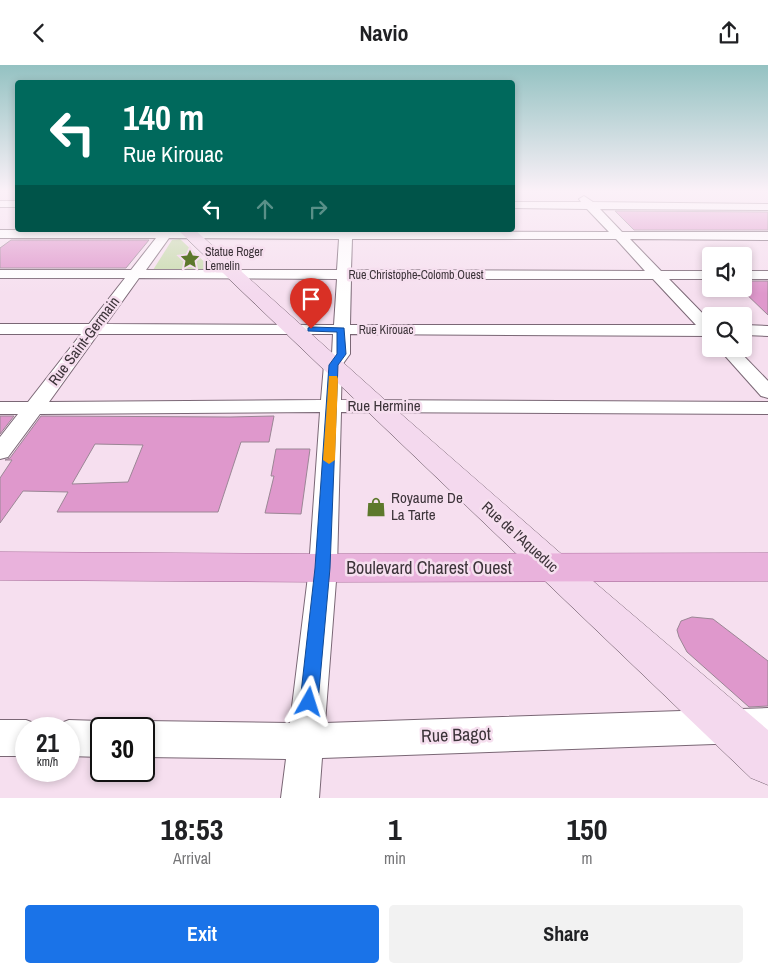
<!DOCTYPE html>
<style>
:root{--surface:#fff;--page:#f2f2f2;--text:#202124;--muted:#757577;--accent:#1a73e8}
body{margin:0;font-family:"Archivo Narrow",sans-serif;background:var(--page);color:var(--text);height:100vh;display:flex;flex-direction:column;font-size:19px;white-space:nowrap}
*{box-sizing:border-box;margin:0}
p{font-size:16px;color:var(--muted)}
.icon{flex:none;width:28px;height:28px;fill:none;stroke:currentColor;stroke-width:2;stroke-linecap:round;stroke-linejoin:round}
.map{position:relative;height:733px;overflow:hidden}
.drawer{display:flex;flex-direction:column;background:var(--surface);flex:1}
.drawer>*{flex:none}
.top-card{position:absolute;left:15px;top:15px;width:500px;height:152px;border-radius:5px;box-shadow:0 2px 8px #0003;background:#00695c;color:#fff;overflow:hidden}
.tools{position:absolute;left:702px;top:182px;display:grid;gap:10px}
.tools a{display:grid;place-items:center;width:50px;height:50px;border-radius:5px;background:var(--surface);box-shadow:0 2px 8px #0003;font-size:25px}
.speed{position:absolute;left:15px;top:652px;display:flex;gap:10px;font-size:25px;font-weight:700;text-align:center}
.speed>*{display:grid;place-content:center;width:65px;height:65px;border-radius:50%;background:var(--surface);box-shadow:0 2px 8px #0003;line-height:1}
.speed small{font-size:12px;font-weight:400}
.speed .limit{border:2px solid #111;border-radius:8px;background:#fff;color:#111}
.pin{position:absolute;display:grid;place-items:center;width:42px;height:42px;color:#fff;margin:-51px -21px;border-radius:50% 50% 50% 0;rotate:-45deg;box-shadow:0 0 5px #0007}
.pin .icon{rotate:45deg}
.me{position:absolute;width:55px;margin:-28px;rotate:6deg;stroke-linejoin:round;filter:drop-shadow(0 0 4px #0008)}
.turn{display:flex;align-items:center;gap:18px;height:105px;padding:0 25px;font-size:22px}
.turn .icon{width:65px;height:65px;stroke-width:2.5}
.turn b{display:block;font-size:35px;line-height:42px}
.lanes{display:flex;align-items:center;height:48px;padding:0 25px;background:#0003;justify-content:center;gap:25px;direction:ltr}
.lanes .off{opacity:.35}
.eta{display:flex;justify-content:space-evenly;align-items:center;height:85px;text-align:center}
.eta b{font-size:30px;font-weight:700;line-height:35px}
.cta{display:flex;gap:10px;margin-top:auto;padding:10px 25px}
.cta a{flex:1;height:58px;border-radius:5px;background:var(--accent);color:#fff;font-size:20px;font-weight:700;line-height:58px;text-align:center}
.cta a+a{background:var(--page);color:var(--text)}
header{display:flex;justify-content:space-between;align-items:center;height:65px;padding:0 25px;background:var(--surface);font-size:22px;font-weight:700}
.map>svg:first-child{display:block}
</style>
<header><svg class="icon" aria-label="back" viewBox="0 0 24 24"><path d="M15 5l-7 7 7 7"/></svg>Navio<svg class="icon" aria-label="share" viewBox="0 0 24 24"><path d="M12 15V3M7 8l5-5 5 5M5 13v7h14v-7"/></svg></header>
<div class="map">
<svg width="768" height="733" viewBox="0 0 768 733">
<rect width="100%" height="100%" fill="#f6dfef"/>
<polygon fill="#c6daab" points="180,174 213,205 153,205 172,175"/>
<g fill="#df98cc" stroke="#9b8695" fill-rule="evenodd">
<polygon points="615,146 768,147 768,165 634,165"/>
<polygon points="11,175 149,175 126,203 0,203 0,183"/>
<polygon points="744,216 768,216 768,250 741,224 744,224"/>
<polygon points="0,351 14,351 0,369"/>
<path d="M41,351L230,352L274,351L269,377H241L218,447H57L68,427L23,426L0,458V413L12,395H5L10,393ZM95,379L143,380L128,417L72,419Z"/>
<polygon points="276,384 310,384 301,449 265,448 274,411 271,411"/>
<polygon points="692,552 713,554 768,596 768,641 749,642 687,587 679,572 677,565 681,556"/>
</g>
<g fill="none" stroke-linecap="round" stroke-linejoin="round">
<defs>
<g id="street">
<path d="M584,131L593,137L768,139V145L600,144L622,167H768V175L630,174L661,206H711V214H669L711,257V271L350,269V289L342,300L341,335L768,337V349L341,347L337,503L325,658L768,643V677L322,693L319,733H281L286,694L144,692V664H131V661L144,656L290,658L309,503L320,347L40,349L8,392L0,394V372L18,349H0V337H28L81,269H0V259H89L125,213H0V205H131L156,173H0V165L609,167L587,144L512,143V137H581L579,134ZM169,173L339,174L337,205H146ZM352,174H616L645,206L351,205ZM139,213L337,214L334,260L106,259ZM351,214H653L696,260H350ZM98,269H333L332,289L324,300L321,335L49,337Z"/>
<rect x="0" y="136" width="18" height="6"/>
<rect x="744" y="206" width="24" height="8"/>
<polygon points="744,260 768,261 768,271 744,270"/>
<polygon points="719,284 737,284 768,316 768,333 761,331"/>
<polygon points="0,655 26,655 39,660 40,664 26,664 26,691 0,691"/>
<polygon points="69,655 101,656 114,661 114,664 101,664 101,692 69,691 69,664 55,664 56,660"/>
</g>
<polygon id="secondary" points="178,165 195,165 385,335 566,493 768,665 768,720 751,713"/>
<polygon id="primary" points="0,487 323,489 768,488 768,516 323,517 0,515"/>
</defs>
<use href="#street" stroke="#7a6775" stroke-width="2"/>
<use href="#secondary" stroke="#7a6775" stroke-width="1"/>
<use href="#primary" stroke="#a36494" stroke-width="1"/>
<use href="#street" fill="#fff" fill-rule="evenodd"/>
<use href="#secondary" fill="#f4d9ee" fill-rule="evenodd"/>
<use href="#primary" fill="#e9b2dc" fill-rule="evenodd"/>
</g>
<linearGradient id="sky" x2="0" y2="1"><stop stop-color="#94c2c2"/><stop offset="0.55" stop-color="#fbf1f8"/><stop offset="1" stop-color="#fbf1f8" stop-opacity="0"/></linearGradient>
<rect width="768" height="229" fill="url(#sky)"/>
<polygon fill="#1a73e8" stroke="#114b97" points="311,262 344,263 346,289 338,300 330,503 318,637 316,644 309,646 303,644 300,637 315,503 329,300 337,289 337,267 308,266 308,263"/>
<polygon fill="#f59e0b" points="329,311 337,311 338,314 335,395 329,399 323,395"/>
<defs>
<symbol id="sight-bare" viewBox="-9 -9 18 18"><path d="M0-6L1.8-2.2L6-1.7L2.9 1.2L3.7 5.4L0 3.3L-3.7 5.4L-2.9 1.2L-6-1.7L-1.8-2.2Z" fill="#5d782c" stroke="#f6dfef" stroke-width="2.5" paint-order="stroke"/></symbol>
<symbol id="shop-bare" viewBox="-9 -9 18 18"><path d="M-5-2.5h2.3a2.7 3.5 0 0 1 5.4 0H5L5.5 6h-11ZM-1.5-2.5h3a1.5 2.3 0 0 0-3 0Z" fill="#5d782c" stroke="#f6dfef" stroke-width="2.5" paint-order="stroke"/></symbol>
</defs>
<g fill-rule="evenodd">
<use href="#sight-bare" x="176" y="180" width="28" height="28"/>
<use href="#shop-bare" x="362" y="428" width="28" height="28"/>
</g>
<g text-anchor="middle" stroke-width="5" stroke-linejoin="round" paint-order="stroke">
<g font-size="12" fill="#3c3339" stroke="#f6dfef" text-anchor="start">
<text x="205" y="191">Statue Roger<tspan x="205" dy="14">Lemelin</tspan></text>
</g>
<g font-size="12" fill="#3c3339" stroke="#f6dfef">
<text x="416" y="214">Rue Christophe-Colomb Ouest</text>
<text x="386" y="269">Rue Kirouac</text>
</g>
<g font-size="15" fill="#3c3339" stroke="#f6dfef">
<text transform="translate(84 276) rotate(-53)" y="5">Rue Saint-Germain</text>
<text x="384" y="346">Rue Hermine</text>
<text transform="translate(520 472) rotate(42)" y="5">Rue de l'Aqueduc</text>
</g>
<g font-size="15" fill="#3c3339" stroke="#f6dfef" text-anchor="start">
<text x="391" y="438">Royaume De<tspan x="391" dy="17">La Tarte</tspan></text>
</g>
<g font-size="18" fill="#3c3339" stroke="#f6dfef">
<text x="429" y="509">Boulevard Charest Ouest</text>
<text transform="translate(456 670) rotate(-2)" y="6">Rue Bagot</text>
</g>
</g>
</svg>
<div class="tools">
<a><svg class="icon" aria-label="sound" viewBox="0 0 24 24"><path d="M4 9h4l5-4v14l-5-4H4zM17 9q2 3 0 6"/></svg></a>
<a><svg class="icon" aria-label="search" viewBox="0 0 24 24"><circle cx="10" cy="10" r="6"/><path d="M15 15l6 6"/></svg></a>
</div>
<div class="speed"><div>21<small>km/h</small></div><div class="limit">30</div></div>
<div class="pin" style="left:311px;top:264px;background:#d93025"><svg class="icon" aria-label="arrive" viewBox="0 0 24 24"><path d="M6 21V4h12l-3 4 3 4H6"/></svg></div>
<svg class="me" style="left:309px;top:637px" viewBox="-20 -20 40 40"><path d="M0-17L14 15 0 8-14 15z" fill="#1a73e8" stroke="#fff" stroke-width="4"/></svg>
<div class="top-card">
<div class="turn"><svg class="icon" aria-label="left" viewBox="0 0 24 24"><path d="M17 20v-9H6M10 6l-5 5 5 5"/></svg><div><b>140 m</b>Rue Kirouac</div></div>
<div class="lanes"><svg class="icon" aria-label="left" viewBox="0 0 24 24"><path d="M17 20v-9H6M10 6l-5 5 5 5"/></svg><svg class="icon off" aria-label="ahead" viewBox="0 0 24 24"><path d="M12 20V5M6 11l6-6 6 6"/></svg><svg class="icon off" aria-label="right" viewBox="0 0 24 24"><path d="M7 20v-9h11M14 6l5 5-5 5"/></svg></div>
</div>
</div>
<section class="drawer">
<div class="eta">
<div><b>18:53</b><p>Arrival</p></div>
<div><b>1</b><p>min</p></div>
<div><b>150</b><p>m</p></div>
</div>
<div class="cta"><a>Exit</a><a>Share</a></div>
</section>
